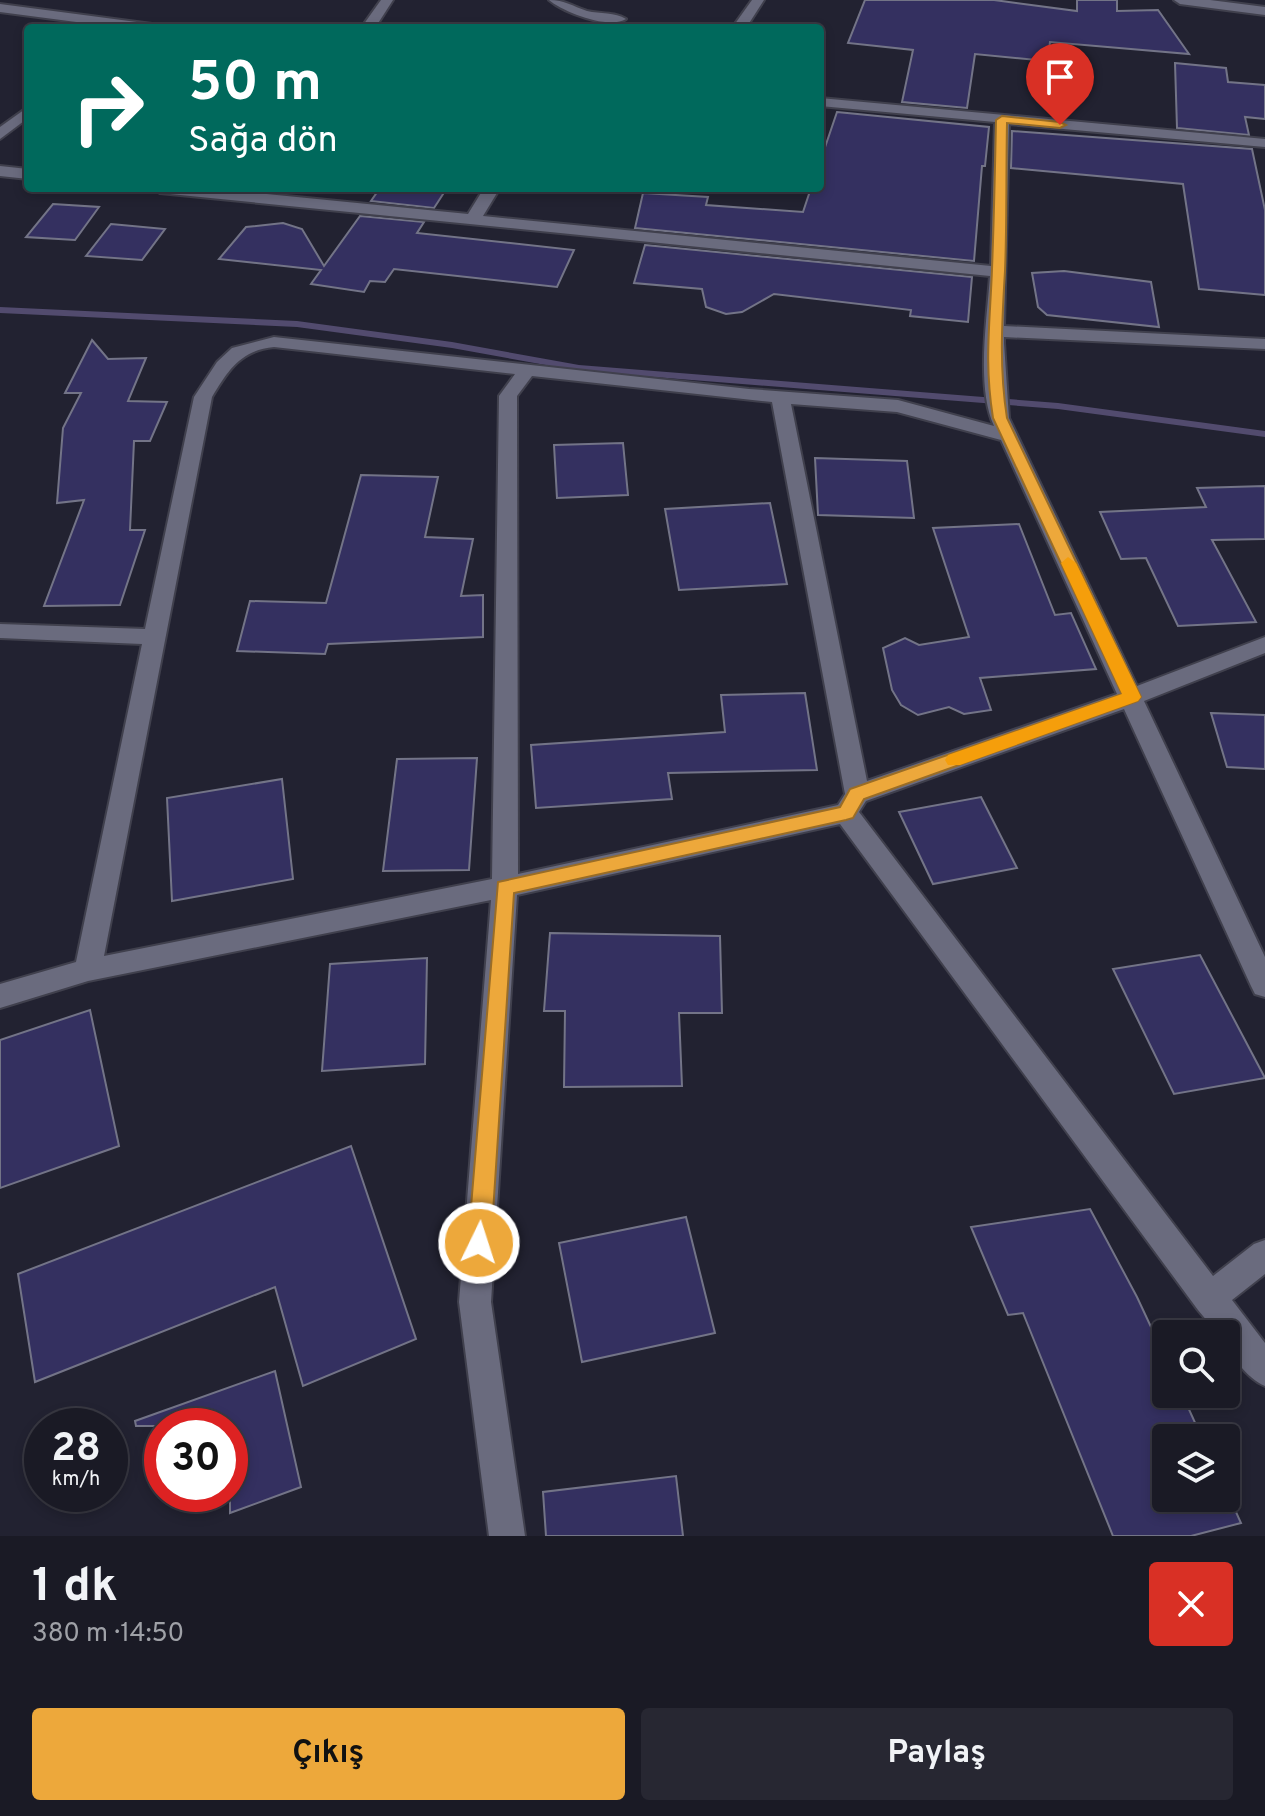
<!DOCTYPE html>
<html lang="tr">
<meta charset="utf-8">
<style>
:root{--surface:#1a1a25;--page:#272732;--text:#f1f3f6;--muted:#9fa1a7;--line:#383842;--accent:#eda83b}
body{margin:0;font-family:Overpass,sans-serif;background:var(--page);color:var(--text);height:100vh;display:flex;flex-direction:column;font-size:30px;white-space:nowrap}
*{box-sizing:border-box;margin:0}
p{font-size:26px;color:var(--muted)}
.icon{flex:none;width:44px;height:44px;fill:none;stroke:currentColor;stroke-width:2;stroke-linecap:round;stroke-linejoin:round}
.map{position:relative;height:1536px;overflow:hidden}
.panel{display:flex;flex-direction:column;background:var(--surface);flex:1}
.panel>*{flex:none}
.top-card{position:absolute;left:24px;top:24px;width:800px;height:168px;border-radius:8px;box-shadow:0 4px 12px #0003,0 0 0 2px var(--line);background:#00695c;color:#fff;overflow:hidden}
.buttons{position:absolute;left:1152px;top:1320px;display:grid;gap:16px}
.buttons a{display:grid;place-items:center;width:88px;height:88px;border-radius:8px;background:var(--surface);box-shadow:0 4px 12px #0003,0 0 0 2px var(--line);font-size:40px}
.speed{position:absolute;left:24px;top:1408px;display:flex;gap:16px;font-size:40px;font-weight:700;text-align:center}
.speed>*{display:grid;place-content:center;width:104px;height:104px;border-radius:50%;background:var(--surface);box-shadow:0 4px 12px #0003,0 0 0 2px var(--line);line-height:1}
.speed small{font-size:20px;font-weight:400}
.speed .limit{border:12px solid #d22;background:#fff;color:#111}
.pin{position:absolute;display:grid;place-items:center;width:68px;height:68px;color:#fff;margin:-82px -34px;border-radius:50% 50% 50% 0;rotate:-45deg;box-shadow:0 0 8px #0007}
.pin .icon{rotate:45deg}
.me{position:absolute;width:88px;margin:-44px;rotate:4deg;stroke-linejoin:round;filter:drop-shadow(0 0 6px #0008)}
.turn{display:flex;align-items:center;gap:28px;height:168px;padding:0 32px;font-size:36px}
.turn .icon{width:104px;height:104px;stroke-width:2.5}
.turn b{display:block;font-size:56px;line-height:68px}
.round{display:grid;place-items:center;flex:none;width:84px;height:84px;border-radius:8px;background:var(--page)}
.head{display:flex;align-items:center;justify-content:space-between;height:136px;padding:0 32px}
h1{font-size:48px;font-weight:700;line-height:60px}
.primary-button{display:flex;gap:16px;margin-top:auto;padding:16px 32px}
.primary-button a{flex:1;height:92px;border-radius:8px;background:var(--accent);color:#111;font-size:32px;font-weight:700;line-height:92px;text-align:center}
.primary-button a+a{background:var(--page);color:var(--text)}
.map>svg:first-child{display:block}
</style>
<div class="map">
<svg width="1265" height="1536" viewBox="0 0 1265 1536">
<rect width="100%" height="100%" fill="#222231"/>
<g fill="none" stroke-linecap="round" stroke-linejoin="round">
<polygon fill="#524b6e" fill-rule="evenodd" points="0,307 297,321 452,342 579,365 1058,403 1265,431 1265,437 1058,409 579,371 452,348 297,327 0,313"/>
</g>
<g fill="#343060" stroke="#737487" stroke-width="2">
<polygon points="865,0 994,0 1077,11 1077,0 1117,0 1117,11 1158,10 1189,54 1050,42 1047,61 975,54 967,108 902,102 913,50 848,43"/>
<polygon points="1175,63 1226,68 1228,82 1265,85 1265,119 1245,117 1249,135 1177,128"/>
<polygon points="837,112 989,127 985,166 982,166 974,261 635,228 643,193 708,197 706,205 803,212 811,188 820,188 820,162"/>
<polygon points="1012,131 1252,149 1265,210 1265,295 1199,289 1183,184 1011,168"/>
<polygon points="380,188 447,188 434,208 371,201"/>
<polygon points="53,204 99,207 75,240 26,237"/>
<polygon points="360,216 424,222 417,233 574,250 557,287 394,269 385,282 370,281 364,292 311,284 321,270 219,259 246,227 283,223 302,229 324,266"/>
<polygon points="111,224 165,229 142,260 86,256"/>
<polygon points="645,245 972,277 968,322 910,316 911,310 774,294 742,312 726,314 706,307 702,289 634,283"/>
<polygon points="1064,271 1151,282 1159,327 1047,315 1038,307 1032,273"/>
<polygon points="92,340 108,359 146,358 128,401 167,402 150,441 134,441 130,530 145,530 120,605 44,606 84,500 57,503 63,428 81,393 65,393"/>
<polygon points="623,443 628,495 557,498 554,445"/>
<polygon points="815,458 907,461 914,518 818,515"/>
<polygon points="361,475 438,477 425,537 473,539 461,596 483,595 483,637 328,644 325,654 237,651 250,601 326,603"/>
<polygon points="1265,486 1265,539 1212,540 1256,622 1178,626 1146,558 1121,559 1100,512 1206,507 1197,488"/>
<polygon points="770,503 787,584 679,590 665,509"/>
<polygon points="1019,524 1055,615 1071,613 1096,669 980,678 991,710 964,714 949,707 918,715 901,705 892,690 883,648 905,638 919,645 969,637 933,528"/>
<polygon points="805,693 817,770 668,773 672,799 536,808 531,745 725,732 721,695"/>
<polygon points="1211,713 1265,715 1265,769 1227,767"/>
<polygon points="477,758 469,870 383,871 397,759"/>
<polygon points="282,779 293,879 172,901 167,798"/>
<polygon points="981,797 1017,868 933,884 899,812"/>
<polygon points="550,933 720,936 722,1013 679,1013 682,1086 564,1087 565,1011 544,1011"/>
<polygon points="1200,955 1265,1078 1174,1094 1113,969"/>
<polygon points="427,958 425,1064 322,1071 330,964"/>
<polygon points="90,1010 119,1146 0,1188 0,1040"/>
<polygon points="351,1146 416,1339 303,1386 275,1287 35,1382 18,1274"/>
<polygon points="1090,1209 1137,1297 1166,1359 1166,1394 1182,1394 1202,1438 1166,1438 1166,1498 1226,1498 1226,1490 1241,1523 1191,1536 1113,1536 1023,1313 1008,1315 971,1227"/>
<polygon points="686,1217 715,1333 582,1362 559,1243"/>
<polygon points="275,1371 301,1487 230,1513 230,1426 136,1426 135,1421"/>
<polygon points="676,1476 683,1536 546,1536 543,1492"/>
</g>
<g fill="none" stroke-linecap="round" stroke-linejoin="round">
<defs>
<g id="minor">
<polygon points="381,0 393,0 375,28 361,28"/>
<path d="M549,0C565,0 572,6 587,11C600,14 615,12 626,19C609,30 563,12 549,0Z"/>
<polygon points="752,0 764,0 746,28 732,28"/>
<polygon points="1174,0 1210,0 1265,7 1265,15 1180,4"/>
<polygon points="0,4 152,24 159,28 122,28 0,12"/>
<path d="M820,98L1265,139V147L1009,124L1004,326L1265,339V349L1004,337V343L1009,418L1137,686L1265,637V653L1144,701L1265,957V997L1255,994L1251,986L1124,709L866,801L859,812L1213,1276L1254,1244L1265,1240V1274L1232,1300L1265,1343V1386C1248,1379 1226,1353 1226,1334H1218L1198,1310L840,824L517,895L491,1302L525,1536H489L459,1302L491,900L88,981L0,1008V984L76,962L142,644L0,638V624L145,629L194,397L217,362L232,348L274,337L749,389L898,400L994,426C976,387 987,319 990,276L160,193L152,188H207L468,214L484,188H500L483,216L991,266L995,122L820,106ZM274,347L515,374L499,396L492,879L104,956L212,397C228,370 241,350 274,347ZM532,376L772,402L845,794L838,805L518,874L517,396ZM791,404L897,412L1001,440L1117,694L867,781Z"/>
<polygon points="28,107 28,118 0,139 0,127"/>
<polygon points="0,166 28,169 28,179 0,176"/>
</g>
</defs>
<use href="#minor" stroke="#40404d" stroke-width="4"/>
<use href="#minor" fill="#6a6b7e" fill-rule="evenodd"/>
</g>
<path fill="#eda83b" stroke="#9a6d26" stroke-width="2" d="M1002,116L1060,122L1066,125L1060,128L1007,123C1006,173 1007,222 1005,271C1002,321 999,368 1007,418L1141,697L1138,701L864,799L853,818L846,820L514,893L491,1243L488,1251L479,1254L471,1251L468,1243L498,882L840,807L850,789L1122,694L993,418C984,362 990,324 992,269C994,219 995,169 996,120Z"/>
<polygon fill="#f59e0b" points="1068,557 1076,563 1141,697 1138,701 960,765 948,765 945,760 948,755 1122,694 1061,563"/>
</svg>
<div class="buttons">
<a><svg class="icon" aria-label="search" viewBox="0 0 24 24"><circle cx="10" cy="10" r="6"/><path d="M15 15l6 6"/></svg></a>
<a><svg class="icon" aria-label="layers" viewBox="0 0 24 24"><path d="M12 4l9 5-9 5-9-5zM3 14l9 5 9-5"/></svg></a>
</div>
<div class="speed"><div>28<small>km/h</small></div><div class="limit">30</div></div>
<div class="pin" style="left:1060px;top:125px;background:#d93025"><svg class="icon" aria-label="arrive" viewBox="0 0 24 24"><path d="M6 21V4h12l-3 4 3 4H6"/></svg></div>
<svg class="me" style="left:479px;top:1243px" viewBox="-20 -20 40 40"><circle r="17" fill="#eda83b" stroke="#fff" stroke-width="3"/><path d="M0-11L8 9 0 5-8 9z" fill="#fff"/></svg>
<div class="top-card">
<div class="turn"><svg class="icon" aria-label="right" viewBox="0 0 24 24"><path d="M7 20v-9h11M14 6l5 5-5 5"/></svg><div><b>50 m</b>Sağa dön</div></div>
</div>
</div>
<section class="panel">
<div class="head"><div><h1>1 dk</h1><p>380 m · 14:50</p></div><a class="round" style="background:#d93025;color:#fff"><svg class="icon" aria-label="close" viewBox="0 0 24 24"><path d="M6 6l12 12M18 6L6 18"/></svg></a></div>
<div class="primary-button"><a>Çıkış</a><a>Paylaş</a></div>
</section>
